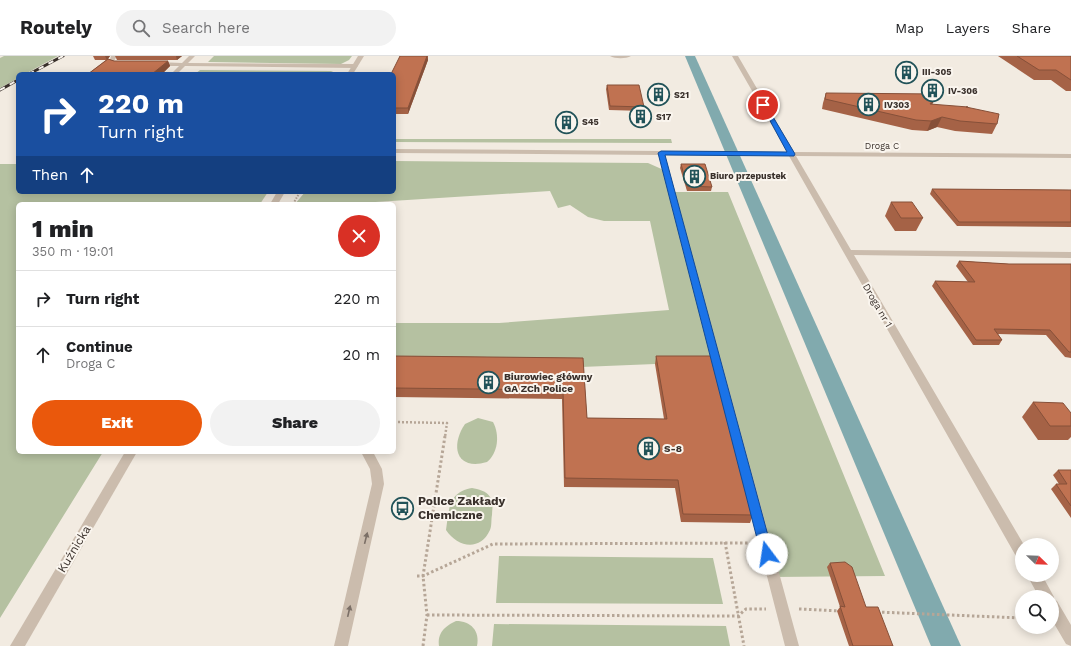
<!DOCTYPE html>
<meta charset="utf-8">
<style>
:root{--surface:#fff;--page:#f2f2f2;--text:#202124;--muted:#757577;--line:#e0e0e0;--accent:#ea580c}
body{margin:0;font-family:"Work Sans",sans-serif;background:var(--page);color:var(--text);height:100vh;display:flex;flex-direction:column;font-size:15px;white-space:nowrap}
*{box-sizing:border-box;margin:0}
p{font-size:13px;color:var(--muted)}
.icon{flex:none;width:22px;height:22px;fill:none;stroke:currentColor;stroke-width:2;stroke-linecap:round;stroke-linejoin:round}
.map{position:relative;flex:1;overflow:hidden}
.drawer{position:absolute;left:16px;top:146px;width:380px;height:252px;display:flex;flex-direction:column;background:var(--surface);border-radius:6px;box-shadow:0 2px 10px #0003}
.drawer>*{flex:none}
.top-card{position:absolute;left:16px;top:16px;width:380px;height:122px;border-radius:6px;box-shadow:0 2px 10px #0003;background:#1a4fa0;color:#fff;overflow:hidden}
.needle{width:26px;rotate:113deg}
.fabs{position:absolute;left:1015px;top:482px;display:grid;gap:8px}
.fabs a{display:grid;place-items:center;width:44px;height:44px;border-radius:50%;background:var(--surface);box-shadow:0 2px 10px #0003;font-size:20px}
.pin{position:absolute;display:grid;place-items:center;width:34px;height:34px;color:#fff;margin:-17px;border:2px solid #fff;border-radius:50%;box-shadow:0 1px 4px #0007}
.me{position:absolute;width:44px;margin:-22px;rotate:346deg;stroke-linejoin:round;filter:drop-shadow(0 0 3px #0008)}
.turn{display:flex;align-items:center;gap:14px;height:84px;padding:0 16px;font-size:18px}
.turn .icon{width:52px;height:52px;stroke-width:2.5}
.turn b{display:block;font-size:28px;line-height:34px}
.then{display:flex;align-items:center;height:38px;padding:0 16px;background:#0003;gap:8px;font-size:15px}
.round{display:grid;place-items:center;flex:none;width:42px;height:42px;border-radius:21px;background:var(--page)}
.head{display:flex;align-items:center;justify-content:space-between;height:68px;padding:0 16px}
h1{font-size:24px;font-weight:800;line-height:30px}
.button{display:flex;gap:8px;margin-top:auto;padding:8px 16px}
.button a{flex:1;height:46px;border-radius:24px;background:var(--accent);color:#fff;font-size:16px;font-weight:800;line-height:46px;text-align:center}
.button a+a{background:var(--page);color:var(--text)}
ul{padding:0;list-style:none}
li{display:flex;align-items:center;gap:12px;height:56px;padding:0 16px;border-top:1px solid var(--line)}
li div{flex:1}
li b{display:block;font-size:15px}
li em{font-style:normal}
header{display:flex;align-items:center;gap:24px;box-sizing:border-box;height:56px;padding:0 20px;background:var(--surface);border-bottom:1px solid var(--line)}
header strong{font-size:19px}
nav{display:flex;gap:22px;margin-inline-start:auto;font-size:14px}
.search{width:280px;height:36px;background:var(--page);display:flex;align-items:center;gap:10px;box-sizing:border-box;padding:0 14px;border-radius:22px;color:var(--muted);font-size:15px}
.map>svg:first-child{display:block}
</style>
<header>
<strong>Routely</strong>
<div class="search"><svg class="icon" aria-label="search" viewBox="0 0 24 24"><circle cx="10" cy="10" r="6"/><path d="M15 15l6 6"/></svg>Search here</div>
<nav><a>Map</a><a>Layers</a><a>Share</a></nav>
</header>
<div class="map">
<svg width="1071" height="590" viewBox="0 0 1071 590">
<rect width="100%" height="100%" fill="#f2ebe1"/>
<g fill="#b5c1a1">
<polygon points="4,0 58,0 25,18 18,18 18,22 0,32 0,2"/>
<polygon points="214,0 352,0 349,4 341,8 208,6"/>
<polygon points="200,14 331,15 338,18 195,18"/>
<polygon points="394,83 671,83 672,87 394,86"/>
<polygon points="394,105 648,107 666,115 671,136 728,136 885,520 773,521 717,309 655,308 581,311 394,309 394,267 499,267 669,254 650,165 604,165 588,161 570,149 558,152 550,135 344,148 295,148 305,136 394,136"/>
<polygon points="0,108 18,108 18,136 268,136 260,148 18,148 18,396 103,396 0,562"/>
<path d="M478,362L493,366C500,379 498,397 487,406C456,415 450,390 465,368Z"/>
<path d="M472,432C478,433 487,435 490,441C494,447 492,453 492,459C491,463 492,470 490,474C480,496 457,491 446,474C449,454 448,436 472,432Z"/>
<polygon points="499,500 713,502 723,548 496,547"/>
<path d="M456,565C471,565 480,575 477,590H439C437,577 445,570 456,565Z"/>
<polygon points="494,568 726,570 730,590 492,590"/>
</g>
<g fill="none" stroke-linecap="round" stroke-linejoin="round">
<polygon fill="#81aaae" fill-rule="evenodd" points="685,0 695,0 961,590 931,590"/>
<polyline stroke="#b6a697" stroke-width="2" stroke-dasharray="1.5 1.5" stroke-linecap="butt" points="293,148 300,136"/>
<polyline stroke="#b6a697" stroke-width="2.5" stroke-dasharray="2 2" stroke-linecap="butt" points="394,366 447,367 445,381"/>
<g stroke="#b6a697" stroke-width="3" stroke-dasharray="2.5 2.5" stroke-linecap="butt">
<polyline points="725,486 744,590"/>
<polyline points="417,520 423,520 493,488 750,487"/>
<polyline points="799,553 840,555"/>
<polyline points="877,556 1022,562"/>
<polyline points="427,559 738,560 746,553 766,553"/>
<polyline points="423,590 427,559 423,520 445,380"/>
</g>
<g fill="#cbbcad" fill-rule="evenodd">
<polygon points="111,0 117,0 114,5 126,8 123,10 109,7"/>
<polygon points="189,0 195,0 188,7 355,8 358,10 355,12 185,10 177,18 171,18 179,10 157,10 154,8 157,6 182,7"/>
<path d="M610,0H631C626,3 615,3 610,0Z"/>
<polygon points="732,0 738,0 794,96 1071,98 1071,102 796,100 851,194 1071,196 1071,202 854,199 1024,489 1022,489 1022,504 1017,502 789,100 665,99 799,590 785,590 658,97 661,95 787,96"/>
<polygon points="361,396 373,396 382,413 384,428 348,590 334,590 372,428 370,413"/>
<polygon points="1027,519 1042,519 1054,541 1053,543 1057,545 1071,569 1071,590 1066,588 1052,564 1052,541 1039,541"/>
</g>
<polygon fill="#cbbcad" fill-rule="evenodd" points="394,93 661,95 664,97 661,99 394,97"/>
<g fill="#cbbcad" fill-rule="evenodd">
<polygon points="358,0 364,0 353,18 347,18"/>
<polygon points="277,136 285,136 278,148 270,148"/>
<polygon points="125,396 137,396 25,590 10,590"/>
</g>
<defs>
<g id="rail">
<polyline points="29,18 63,0"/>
<polyline points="0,34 18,24"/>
</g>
</defs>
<use href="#rail" stroke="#39302b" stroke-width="3"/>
<use href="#rail" stroke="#faf5ee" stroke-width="2" stroke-dasharray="5.5" stroke-linecap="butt"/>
</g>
<g fill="#a56246">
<polygon points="93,0 110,0 108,3 114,5 168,5 170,10 162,18 88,18 106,4 95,4"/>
<polygon points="115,0 182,0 177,4 117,4"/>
<polygon points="400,0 428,0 428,4 408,58 394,58 394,18"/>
<polygon points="998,0 1071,0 1071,35 1066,35 1051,24 1034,24"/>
<polygon points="607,29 644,51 644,55 609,54 606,33"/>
<polygon points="826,37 967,52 997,68 992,78 955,75 937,71 927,75 912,74 822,53 823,47"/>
<polygon points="681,108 712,131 711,135 687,135 680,112"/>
<polygon points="932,133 1071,134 1071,171 957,170 930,138"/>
<polygon points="891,146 923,162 916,175 895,175 885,160"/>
<polygon points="959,205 1009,208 1071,208 1071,302 1065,301 1046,279 998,278 1002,284 999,289 973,289 932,230 935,225 968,226 956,210"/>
<polygon points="394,300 583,302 587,362 664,363 655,308 656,300 753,459 750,467 681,466 675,432 564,431 562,343 394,341"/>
<polygon points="1033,346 1071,357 1071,381 1068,384 1038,384 1022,361"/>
<polygon points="1058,414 1071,414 1071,462 1051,433 1056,428 1059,428 1053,419"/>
<polygon points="830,507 866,551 893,590 849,590 837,555 840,551 827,511"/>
</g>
<g fill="#865039">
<polygon points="105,0 110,0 107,4"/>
<polygon points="176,0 182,0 177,4"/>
<polygon points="427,0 428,4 408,58 408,52"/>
<polygon points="168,5 170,10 162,18 152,18"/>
<polygon points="937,38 933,47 926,57 930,48"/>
<polygon points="942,61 937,71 927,75 931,65"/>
</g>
<g fill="#c07251" stroke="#865039">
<polygon points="400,0 427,0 408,52 394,52 394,18 391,18"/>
<polygon points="1017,0 1071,0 1071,24 1056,14 1039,14"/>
<polygon points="108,3 114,5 168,5 152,18 88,18"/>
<polygon points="607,29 639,29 644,51 610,50"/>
<polygon points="826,37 937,38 930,48 968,51 966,51 999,58 997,68 960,65 942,61 931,65 916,64 825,43"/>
<polygon points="681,108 705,108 712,131 687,130"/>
<polygon points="932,133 1071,134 1071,166 959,166"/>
<polygon points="891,146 912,146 923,162 901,162"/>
<polygon points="959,205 1009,208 1071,208 1071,296 1069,296 1050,274 994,273 1002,284 976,284 935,225 975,226"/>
<polygon points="394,300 583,302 587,362 667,363 656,300 712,300 753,459 683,458 678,424 565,422 563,334 394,332"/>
<polygon points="1033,346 1063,347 1071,357 1071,370 1050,370"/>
<polygon points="1058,414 1071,414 1071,450 1056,428 1067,428"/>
<polygon points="845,506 852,511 866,551 878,551 893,590 853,590 840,550 845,551 830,507"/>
</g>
<defs><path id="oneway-solid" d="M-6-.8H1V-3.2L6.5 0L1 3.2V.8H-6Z"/></defs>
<g fill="#7b6f66">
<use href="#oneway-solid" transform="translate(366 482) rotate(-76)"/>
<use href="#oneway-solid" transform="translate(349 555) rotate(-77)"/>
</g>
<polygon fill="#1a73e8" stroke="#114b97" points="761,48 766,49 795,98 794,100 665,99 773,498 772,502 767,504 763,502 761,498 658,97 661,95 787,96"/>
<defs>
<symbol id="building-ring" viewBox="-11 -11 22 22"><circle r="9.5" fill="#faf5ee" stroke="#225359" stroke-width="1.5"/><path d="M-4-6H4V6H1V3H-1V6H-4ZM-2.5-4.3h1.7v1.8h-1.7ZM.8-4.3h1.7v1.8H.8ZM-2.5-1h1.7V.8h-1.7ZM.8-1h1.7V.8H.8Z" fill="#225359"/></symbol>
<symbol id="bus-ring" viewBox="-11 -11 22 22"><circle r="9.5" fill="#faf5ee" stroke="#225359" stroke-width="1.5"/><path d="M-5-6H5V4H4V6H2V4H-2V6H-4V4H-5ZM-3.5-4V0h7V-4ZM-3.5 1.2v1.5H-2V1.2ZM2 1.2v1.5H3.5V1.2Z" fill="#225359"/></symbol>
</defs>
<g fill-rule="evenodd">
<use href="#building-ring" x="894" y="4" width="25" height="25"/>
<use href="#building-ring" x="920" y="22" width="25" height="25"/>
<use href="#building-ring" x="646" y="26" width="25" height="25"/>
<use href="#building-ring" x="856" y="36" width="25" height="25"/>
<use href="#building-ring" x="628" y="48" width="25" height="25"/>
<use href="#building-ring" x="554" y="54" width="25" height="25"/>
<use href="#building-ring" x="682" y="108" width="25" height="25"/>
<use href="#building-ring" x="476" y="314" width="25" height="25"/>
<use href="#building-ring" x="636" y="380" width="25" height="25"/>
<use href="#bus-ring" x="390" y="440" width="25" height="25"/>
</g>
<g text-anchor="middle" stroke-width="4" stroke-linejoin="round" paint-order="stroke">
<g font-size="9" font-weight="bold" fill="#39302b" stroke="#faf5ee" text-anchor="start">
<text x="922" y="19">III-305</text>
<text x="948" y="38">IV-306</text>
<text x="674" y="42">S21</text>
<text x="884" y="52">IV303</text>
<text x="656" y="64">S17</text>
<text x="582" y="69">S45</text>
<text x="710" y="123">Biuro przepustek</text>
</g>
<g font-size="9" fill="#39302b" stroke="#faf5ee">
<text x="882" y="93">Droga C</text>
</g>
<g font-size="10" fill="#39302b" stroke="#faf5ee">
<text transform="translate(878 249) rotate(60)" y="4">Droga nr 1</text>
</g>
<g font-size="10" font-weight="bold" fill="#39302b" stroke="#faf5ee" text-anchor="start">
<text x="504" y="324">Biurowiec główny<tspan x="504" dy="12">GA ZCh Police</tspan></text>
<text x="664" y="396">S-8</text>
</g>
<g font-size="12" font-weight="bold" fill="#39302b" stroke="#faf5ee" text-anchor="start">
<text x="418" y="449">Police Zakłady<tspan x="418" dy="14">Chemiczne</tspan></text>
</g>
<g font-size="12" fill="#39302b" stroke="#faf5ee">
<text transform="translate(74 493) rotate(-59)" y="4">Kuźnicka</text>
</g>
</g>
</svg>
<div class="fabs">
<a><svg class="needle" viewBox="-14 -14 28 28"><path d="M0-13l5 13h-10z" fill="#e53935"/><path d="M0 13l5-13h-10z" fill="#757577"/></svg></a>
<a><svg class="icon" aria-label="search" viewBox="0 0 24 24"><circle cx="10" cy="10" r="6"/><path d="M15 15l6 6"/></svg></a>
</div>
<div class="pin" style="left:763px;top:49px;background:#d93025"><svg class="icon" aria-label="arrive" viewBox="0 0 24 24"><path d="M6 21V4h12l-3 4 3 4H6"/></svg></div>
<svg class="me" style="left:767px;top:498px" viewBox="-20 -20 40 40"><circle r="19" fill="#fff"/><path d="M0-13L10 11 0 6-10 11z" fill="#1a73e8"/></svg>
<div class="top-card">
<div class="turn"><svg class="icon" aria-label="right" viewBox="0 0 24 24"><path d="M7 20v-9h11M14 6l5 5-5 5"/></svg><div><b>220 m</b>Turn right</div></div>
<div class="then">Then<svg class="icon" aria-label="ahead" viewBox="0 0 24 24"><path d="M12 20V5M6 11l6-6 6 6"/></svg></div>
</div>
<section class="drawer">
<div class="head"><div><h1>1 min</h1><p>350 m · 19:01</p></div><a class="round" style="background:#d93025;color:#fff"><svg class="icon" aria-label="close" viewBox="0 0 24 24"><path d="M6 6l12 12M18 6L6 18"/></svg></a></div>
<ul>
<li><svg class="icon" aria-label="right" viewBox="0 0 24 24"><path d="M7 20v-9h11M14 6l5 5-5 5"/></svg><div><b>Turn right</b></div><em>220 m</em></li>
<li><svg class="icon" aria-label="ahead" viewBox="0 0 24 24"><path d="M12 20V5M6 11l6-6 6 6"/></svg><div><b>Continue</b><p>Droga C</p></div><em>20 m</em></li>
</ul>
<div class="button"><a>Exit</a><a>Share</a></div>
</section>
</div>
